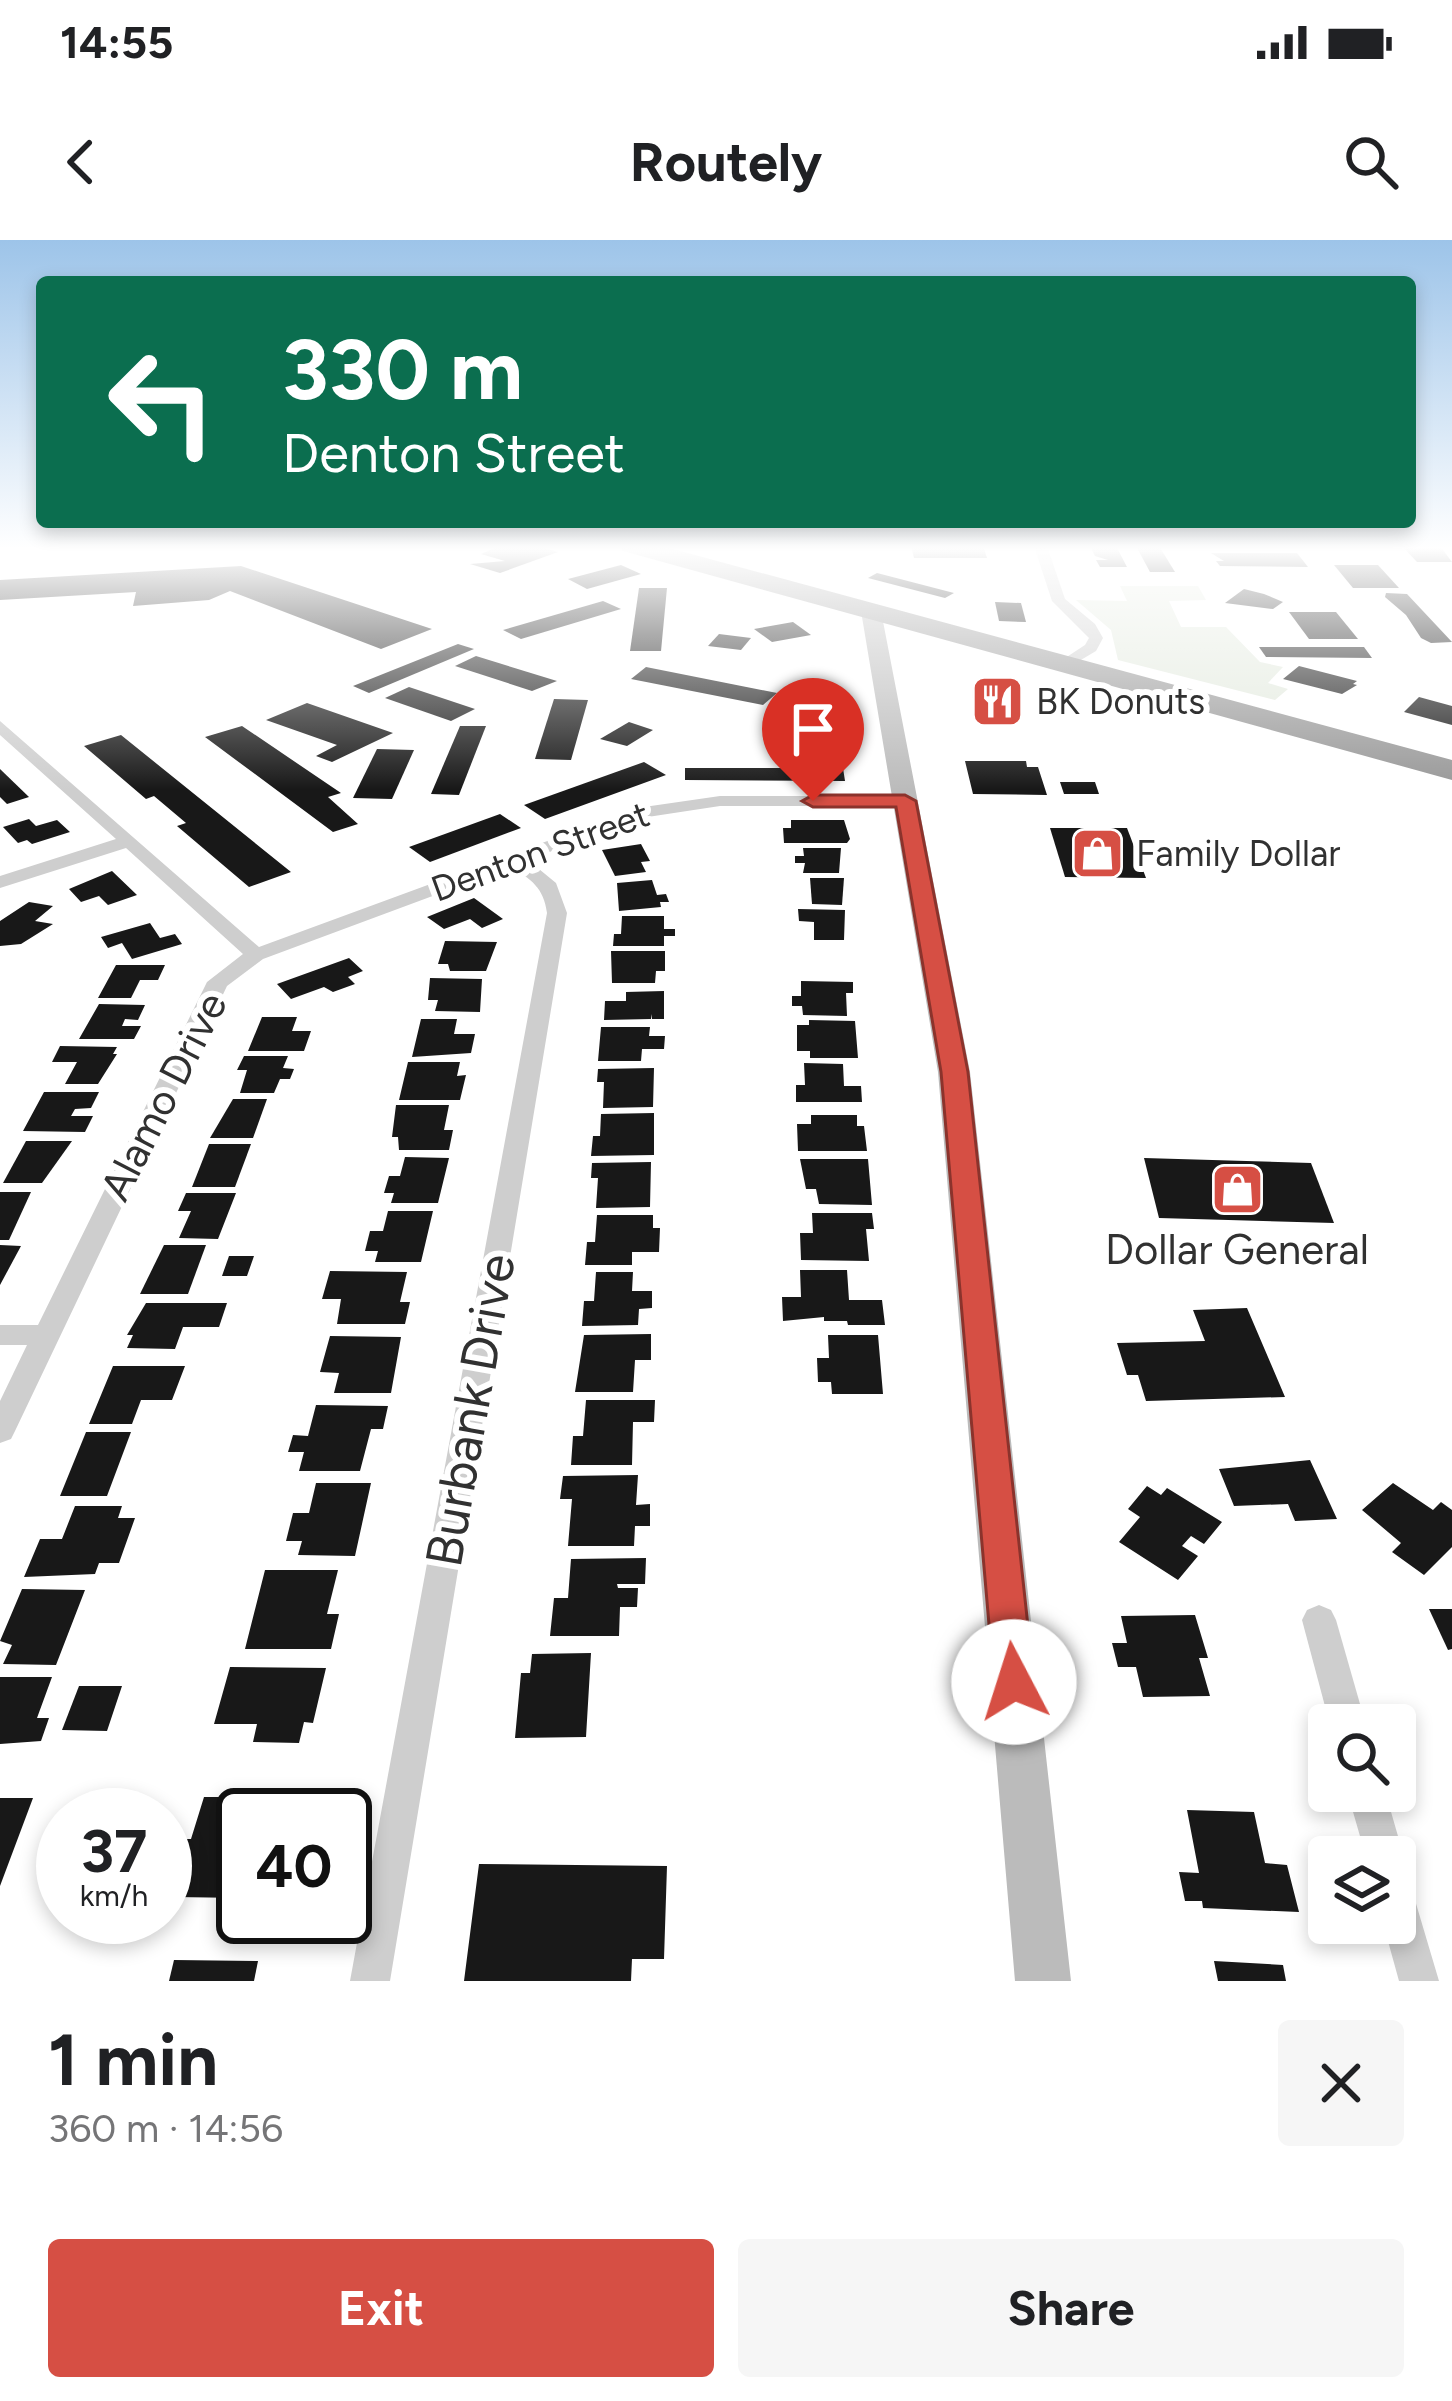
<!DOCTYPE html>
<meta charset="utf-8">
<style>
:root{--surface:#fff;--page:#f6f6f6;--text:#202124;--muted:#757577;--accent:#d64f44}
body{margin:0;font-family:Figtree,sans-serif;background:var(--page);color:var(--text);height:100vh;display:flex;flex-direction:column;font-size:45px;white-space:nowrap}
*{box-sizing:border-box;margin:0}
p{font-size:39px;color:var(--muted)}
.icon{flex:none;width:66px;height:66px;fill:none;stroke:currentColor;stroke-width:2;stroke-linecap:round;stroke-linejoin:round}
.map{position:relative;height:1741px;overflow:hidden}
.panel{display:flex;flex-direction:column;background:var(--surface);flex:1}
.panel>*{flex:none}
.top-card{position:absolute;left:36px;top:36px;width:1380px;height:252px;border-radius:12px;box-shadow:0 6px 18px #0003;background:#0b6e4f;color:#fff;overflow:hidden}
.buttons{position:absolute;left:1308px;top:1464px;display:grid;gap:24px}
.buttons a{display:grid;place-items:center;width:108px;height:108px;border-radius:12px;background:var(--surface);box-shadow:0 6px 18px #0003;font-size:60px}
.speed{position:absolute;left:36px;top:1548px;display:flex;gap:24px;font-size:60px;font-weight:700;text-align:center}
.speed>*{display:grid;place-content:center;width:156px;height:156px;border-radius:50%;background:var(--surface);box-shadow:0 6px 18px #0003;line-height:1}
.speed small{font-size:30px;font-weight:400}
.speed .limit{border:6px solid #111;border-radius:18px;background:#fff;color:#111}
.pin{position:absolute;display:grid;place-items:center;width:102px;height:102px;color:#fff;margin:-123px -51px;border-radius:50% 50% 50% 0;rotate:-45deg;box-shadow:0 0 12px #0007}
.pin .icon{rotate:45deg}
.me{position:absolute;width:132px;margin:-66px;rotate:355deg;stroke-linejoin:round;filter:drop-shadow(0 0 9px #0008)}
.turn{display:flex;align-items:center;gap:42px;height:252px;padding:0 48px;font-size:54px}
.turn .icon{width:156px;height:156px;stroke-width:2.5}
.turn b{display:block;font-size:84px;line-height:102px}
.round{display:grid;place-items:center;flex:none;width:126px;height:126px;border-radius:12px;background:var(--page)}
.overview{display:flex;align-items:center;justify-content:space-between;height:204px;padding:0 48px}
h1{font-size:72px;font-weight:700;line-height:90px}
.button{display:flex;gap:24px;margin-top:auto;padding:24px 48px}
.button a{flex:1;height:138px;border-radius:12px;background:var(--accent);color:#fff;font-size:48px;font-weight:700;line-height:138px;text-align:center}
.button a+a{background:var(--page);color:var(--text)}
.status{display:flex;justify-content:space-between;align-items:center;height:84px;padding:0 60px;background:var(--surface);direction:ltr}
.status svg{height:33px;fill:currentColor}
header{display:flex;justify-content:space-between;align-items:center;height:156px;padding:0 48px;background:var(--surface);font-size:54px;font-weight:700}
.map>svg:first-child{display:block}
</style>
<div class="status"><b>14:55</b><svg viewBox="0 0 49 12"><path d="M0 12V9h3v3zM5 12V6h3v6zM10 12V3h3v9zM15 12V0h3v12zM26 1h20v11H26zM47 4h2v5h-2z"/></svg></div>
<header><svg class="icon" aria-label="back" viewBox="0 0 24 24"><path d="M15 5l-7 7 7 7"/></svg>Routely<svg class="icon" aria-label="search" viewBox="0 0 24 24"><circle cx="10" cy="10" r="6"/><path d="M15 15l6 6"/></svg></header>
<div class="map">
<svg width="1452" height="1741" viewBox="0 0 1452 1741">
<rect width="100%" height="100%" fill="#fff"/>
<polygon fill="#e2e9dd" points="1120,346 1198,346 1206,360 1169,361 1181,387 1226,387 1260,422 1283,427 1268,443 1288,449 1275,460 1118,420 1111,390 1076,360 1127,361"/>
<g fill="#181818">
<polygon points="499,306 536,306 558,312 500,333 470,324 505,321 481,314"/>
<polygon points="911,306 983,306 987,318 914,318"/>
<polygon points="1090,306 1116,306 1127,327 1100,327 1096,320 1108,320 1095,316"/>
<polygon points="1136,306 1159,306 1175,332 1150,332"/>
<polygon points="1402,306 1440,306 1452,322 1417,322"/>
<polygon points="1211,313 1297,313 1308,327 1220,326 1216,321 1224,321"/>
<polygon points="621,325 641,334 587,349 568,339"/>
<polygon points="1334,325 1378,325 1399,348 1353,348"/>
<polygon points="241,326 432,389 381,409 230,351 209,360 133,366 136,352 0,360 0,340"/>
<polygon points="877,333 954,353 945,358 868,338"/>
<polygon points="639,348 667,348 661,411 630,411"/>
<polygon points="1244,349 1264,354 1283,362 1273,369 1225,363"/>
<polygon points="1386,353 1407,354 1452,402 1431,403 1421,398 1406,375 1385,357"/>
<polygon points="603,361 621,369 521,399 503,390"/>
<polygon points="995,362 1021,363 1026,382 999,381"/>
<polygon points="1289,372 1336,372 1358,399 1309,399"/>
<polygon points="793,382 811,395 772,402 754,389"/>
<polygon points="719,394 751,398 741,410 708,406"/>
<polygon points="458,404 474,409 369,453 353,446"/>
<polygon points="1259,407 1364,407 1372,418 1266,417"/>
<polygon points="476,416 557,441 532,451 455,426"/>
<polygon points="1299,426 1357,441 1353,444 1357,445 1342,454 1283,439"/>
<polygon points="646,427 777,453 763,465 631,439"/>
<polygon points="409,447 475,469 451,481 385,458"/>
<polygon points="986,447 1002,452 1019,468 989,474 977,465 987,463 972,458 972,450"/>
<polygon points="1419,457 1452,466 1452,485 1404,472"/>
<polygon points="554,459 588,460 571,520 535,519"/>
<polygon points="307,463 393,493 332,522 316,516 337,505 266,480"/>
<polygon points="629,482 653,490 627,506 600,499"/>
<polygon points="242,486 341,553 328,557 358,584 333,592 205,497"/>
<polygon points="460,486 486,486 459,555 431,554"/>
<polygon points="121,495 291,632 249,647 177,586 186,583 154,556 146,559 84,506"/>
<polygon points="377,509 414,510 392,559 353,558"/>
<polygon points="965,521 1026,521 1027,527 1038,527 1047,555 973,554"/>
<polygon points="644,522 666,535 545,579 524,565"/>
<polygon points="685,528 843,528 845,541 685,540"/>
<polygon points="0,529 29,557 7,564 0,557"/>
<polygon points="1060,542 1095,542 1099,554 1064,554"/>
<polygon points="500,574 521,588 430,622 409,607"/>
<polygon points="29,579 36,586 57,580 70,592 32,604 27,600 18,603 3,587"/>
<polygon points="791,580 844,580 850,599 847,603 784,603 783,588 791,588"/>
<polygon points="1050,588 1127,588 1146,638 1065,637"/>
<polygon points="641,604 650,621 641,622 646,632 615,636 602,610"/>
<polygon points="803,608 841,608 839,633 803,633 805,623 795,623 795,616 804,616"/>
<polygon points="112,631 137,655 108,665 99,656 81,662 69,649"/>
<polygon points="810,638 844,638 842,665 812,664"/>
<polygon points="652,640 657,655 666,654 669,662 660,662 661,667 619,671 617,643"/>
<polygon points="474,658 503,679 482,688 470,679 444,689 427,677"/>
<polygon points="29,662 53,666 35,681 53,684 21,704 0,706 0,681"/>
<polygon points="798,669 845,670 844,700 814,700 814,682 799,681"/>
<polygon points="622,676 664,676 664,689 675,689 675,696 664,696 664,706 613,706 614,694 621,694"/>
<polygon points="150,683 160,698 175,694 182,704 132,719 122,703 108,708 101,697"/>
<polygon points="445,701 497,702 486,731 450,731 448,724 438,724"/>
<polygon points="611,711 665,711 665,731 656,731 655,743 612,743"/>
<polygon points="349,718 363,731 348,737 355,744 333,752 324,747 291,759 277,744"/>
<polygon points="116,725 165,725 158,740 140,740 131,758 98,758"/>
<polygon points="430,738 482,739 480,772 435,771 438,760 428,760"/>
<polygon points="801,741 853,742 853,753 846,753 847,776 803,775 802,766 792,766 792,756 801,756"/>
<polygon points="664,751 664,779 652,779 651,774 651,779 604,780 605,761 626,761 626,752"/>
<polygon points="99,764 145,765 138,780 125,779 122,786 141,786 134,799 79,799"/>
<polygon points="262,777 297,777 292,791 311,791 304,811 248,811"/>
<polygon points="421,779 457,779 454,794 475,794 471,813 412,817"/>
<polygon points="809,780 855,781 858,818 810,818 810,811 797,811 797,785 809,785"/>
<polygon points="601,787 650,787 649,796 665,796 664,809 642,809 641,821 598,821"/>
<polygon points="60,806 117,807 113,814 117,814 98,844 65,844 77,822 52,822"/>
<polygon points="244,816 288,816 283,828 294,829 290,839 280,839 274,853 240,853 247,830 237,830"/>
<polygon points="408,822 460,822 457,836 466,835 460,860 399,860"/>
<polygon points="804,823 843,824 844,846 861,846 862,862 796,862 796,845 805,845"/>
<polygon points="654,828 653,867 603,868 604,842 597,842 598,829"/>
<polygon points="44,852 99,852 91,868 75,869 71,876 93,876 85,892 23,891"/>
<polygon points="233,859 267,859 253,898 210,898"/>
<polygon points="396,865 449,865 444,890 453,890 449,910 399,910 398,897 392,897"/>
<polygon points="654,873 654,915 591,916 593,896 600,896 601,874"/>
<polygon points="811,875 857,875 857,886 864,886 867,911 798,911 797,884 811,884"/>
<polygon points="26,901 72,901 42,943 3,943"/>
<polygon points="209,904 251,904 235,947 192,947"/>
<polygon points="405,917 449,918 438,963 391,963 394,953 384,953 389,936 400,936"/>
<polygon points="1144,918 1311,923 1334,983 1159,978"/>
<polygon points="800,919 868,919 872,965 819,964 816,949 806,949"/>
<polygon points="651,922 650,967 596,968 598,938 591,938 592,923"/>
<polygon points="0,952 31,952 9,1000 0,1000"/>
<polygon points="186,953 236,953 218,999 179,998 191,971 178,971"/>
<polygon points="388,971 433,971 421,1022 375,1022 378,1011 365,1011 370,991 383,991"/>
<polygon points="812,973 872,973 874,989 866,989 869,1021 801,1020 800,993 813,993"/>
<polygon points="597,975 653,975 653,988 660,988 659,1012 632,1012 632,1025 585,1025 587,1002 595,1002"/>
<polygon points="0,1005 21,1006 0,1045"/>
<polygon points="164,1005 206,1005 188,1054 140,1054"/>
<polygon points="229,1016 254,1016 247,1036 222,1036"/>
<polygon points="800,1030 847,1030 849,1060 882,1060 885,1085 848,1085 847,1081 824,1081 824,1077 783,1081 782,1057 801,1057"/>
<polygon points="330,1031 407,1032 400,1062 410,1062 405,1084 337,1084 341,1059 322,1059"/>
<polygon points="596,1032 633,1032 632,1051 652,1051 652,1068 639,1069 638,1085 582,1086 584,1061 594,1061"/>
<polygon points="146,1063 227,1063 219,1087 183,1087 175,1109 127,1108 133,1095 127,1095"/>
<polygon points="1247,1068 1285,1157 1146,1161 1138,1135 1127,1135 1117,1103 1205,1101 1193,1070"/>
<polygon points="651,1094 651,1120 635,1120 633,1152 575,1152 584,1095"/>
<polygon points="828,1095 878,1095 883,1154 832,1154 831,1142 818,1142 817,1118 829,1118"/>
<polygon points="330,1096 401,1097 391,1153 334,1153 339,1133 320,1132"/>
<polygon points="113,1126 185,1126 172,1160 141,1160 132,1184 89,1184"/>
<polygon points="586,1160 655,1160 654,1182 633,1182 632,1225 571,1225 573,1196 583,1196"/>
<polygon points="316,1165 388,1166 383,1189 371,1189 360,1231 299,1231 304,1212 288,1212 293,1195 308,1196"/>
<polygon points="86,1192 131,1192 107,1256 60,1256"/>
<polygon points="1310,1220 1337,1279 1295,1281 1288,1264 1234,1266 1219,1229"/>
<polygon points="638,1235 636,1265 650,1264 650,1286 635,1286 634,1306 568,1306 572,1259 560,1259 563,1236"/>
<polygon points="316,1243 371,1243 355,1316 298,1315 302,1301 286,1301 293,1273 309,1273"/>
<polygon points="1393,1243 1433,1270 1441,1262 1452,1270 1452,1307 1424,1335 1392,1312 1401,1303 1362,1270"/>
<polygon points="1147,1246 1161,1255 1167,1248 1222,1282 1204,1304 1191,1296 1182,1306 1198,1316 1178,1340 1119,1302 1140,1277 1128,1269"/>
<polygon points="75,1266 122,1266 118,1278 135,1278 119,1323 99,1323 95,1334 24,1337 40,1299 62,1299"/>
<polygon points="646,1318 645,1344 617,1344 618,1348 638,1348 637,1367 620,1367 619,1396 550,1396 554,1358 568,1358 571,1319"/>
<polygon points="265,1330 338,1330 327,1374 339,1374 331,1409 245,1409"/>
<polygon points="22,1349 85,1350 56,1425 3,1424 12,1405 0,1401"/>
<polygon points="1429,1369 1452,1369 1452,1409 1448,1410"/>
<polygon points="1195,1375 1208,1418 1199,1418 1210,1456 1143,1457 1136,1427 1118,1427 1112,1403 1127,1403 1121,1376"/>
<polygon points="591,1413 586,1497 515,1498 521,1433 530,1433 532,1414"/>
<polygon points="230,1427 326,1428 313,1483 304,1482 299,1503 253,1502 257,1484 214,1484"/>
<polygon points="0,1437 52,1437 37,1478 49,1478 41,1501 0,1504"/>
<polygon points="79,1446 122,1446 107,1491 62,1490"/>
<polygon points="204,1557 291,1557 287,1575 243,1575 243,1658 175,1657 182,1632 166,1632 176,1599 191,1599"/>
<polygon points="0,1558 33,1558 0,1646"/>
<polygon points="1187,1570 1254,1572 1265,1623 1287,1625 1299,1672 1203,1668 1202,1661 1185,1661 1179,1632 1199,1633"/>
<polygon points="479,1624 667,1626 664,1719 632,1719 631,1741 464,1741"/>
<polygon points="174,1720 258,1721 254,1741 169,1741"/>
<polygon points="1214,1721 1283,1725 1286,1741 1218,1741"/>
</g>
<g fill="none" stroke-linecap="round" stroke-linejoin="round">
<g fill="#cecece" fill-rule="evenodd">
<polygon points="1034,306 1047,306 1065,359 1095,384 1103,398 1096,411 1069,427 1056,424 1085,405 1089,398 1052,361"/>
<path d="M0,481L259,707L637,568L720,556H906L915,561L906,566H720L641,578L528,620L556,643L567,673L390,1741H350L547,673C544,648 531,639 511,627L263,719L227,746L15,1191L11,1199L0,1203V1161L27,1105H0V1085H38L207,742L243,714L126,608L0,648V636L116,599L0,495Z"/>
<polygon points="1319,1365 1331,1370 1336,1380 1366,1485 1330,1485 1302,1380 1307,1370"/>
<polygon points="1347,1551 1385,1551 1404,1617 1399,1630 1395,1632 1395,1617 1366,1617"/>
<polygon points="1395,1634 1409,1640 1439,1741 1399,1741 1383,1683 1395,1683"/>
</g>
<polygon fill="#bbb" fill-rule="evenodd" points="871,365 881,371 970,832 1071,1741 1015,1741 938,832 861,371"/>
<polygon fill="#989898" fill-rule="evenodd" points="620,306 662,306 1452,520 1452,540 623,311"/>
</g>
<linearGradient id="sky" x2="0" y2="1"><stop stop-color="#9dc4e9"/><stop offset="0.56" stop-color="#fff"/><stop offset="1" stop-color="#fff" stop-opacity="0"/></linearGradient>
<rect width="1452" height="550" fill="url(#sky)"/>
<polygon fill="#d64f44" stroke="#8b332c" stroke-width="3" points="905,555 916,561 968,832 1034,1442 1028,1455 1014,1460 1000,1455 994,1442 941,832 896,567 813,567 802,561 813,555"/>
<defs>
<symbol id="restaurant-square" viewBox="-11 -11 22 22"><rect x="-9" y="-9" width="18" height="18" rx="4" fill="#d64f44" stroke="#fff"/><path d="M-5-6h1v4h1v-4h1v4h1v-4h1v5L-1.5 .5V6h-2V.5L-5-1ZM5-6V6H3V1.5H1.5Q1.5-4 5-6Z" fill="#fff"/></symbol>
<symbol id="shop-square" viewBox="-11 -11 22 22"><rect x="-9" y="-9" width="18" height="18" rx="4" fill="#d64f44" stroke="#fff"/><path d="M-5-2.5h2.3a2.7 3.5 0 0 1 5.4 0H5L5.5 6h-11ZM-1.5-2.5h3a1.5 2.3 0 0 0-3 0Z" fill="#fff"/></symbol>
</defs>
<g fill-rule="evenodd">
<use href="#restaurant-square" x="968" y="432" width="59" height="59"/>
<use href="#shop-square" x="1068" y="584" width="59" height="59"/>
<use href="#shop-square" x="1208" y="920" width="59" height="59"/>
</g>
<g text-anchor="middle" stroke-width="12" stroke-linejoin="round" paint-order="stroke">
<g font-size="36" fill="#313131" stroke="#fff" text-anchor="start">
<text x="1036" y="474">BK Donuts</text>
<text x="1136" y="626">Family Dollar</text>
</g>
<g font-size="36" fill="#313131" stroke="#fff">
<text transform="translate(540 611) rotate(-20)" y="13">Denton Street</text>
</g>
<g font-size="42" fill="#313131" stroke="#fff">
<text transform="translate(163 856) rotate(-63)" y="15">Alamo Drive</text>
</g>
<g font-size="42" fill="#313131" stroke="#fff">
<text x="1237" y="1024">Dollar General</text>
</g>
<g font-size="51" fill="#313131" stroke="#fff">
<text transform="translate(470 1170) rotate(-80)" y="18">Burbank Drive</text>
</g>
</g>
</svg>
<div class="buttons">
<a><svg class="icon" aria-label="search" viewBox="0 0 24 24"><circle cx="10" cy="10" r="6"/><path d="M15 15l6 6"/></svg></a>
<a><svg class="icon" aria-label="layers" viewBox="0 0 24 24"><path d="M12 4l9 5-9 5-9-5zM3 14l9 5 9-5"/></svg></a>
</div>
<div class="speed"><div>37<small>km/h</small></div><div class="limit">40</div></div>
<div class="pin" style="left:813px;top:561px;background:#d93025"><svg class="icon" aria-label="arrive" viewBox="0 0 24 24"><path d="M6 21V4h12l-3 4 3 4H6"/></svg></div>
<svg class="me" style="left:1014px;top:1442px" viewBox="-20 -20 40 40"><circle r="19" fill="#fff"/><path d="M0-13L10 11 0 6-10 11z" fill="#d64f44"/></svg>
<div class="top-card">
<div class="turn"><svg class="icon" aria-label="left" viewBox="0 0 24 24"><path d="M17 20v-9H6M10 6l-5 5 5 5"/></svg><div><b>330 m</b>Denton Street</div></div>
</div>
</div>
<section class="panel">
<div class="overview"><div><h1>1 min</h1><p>360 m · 14:56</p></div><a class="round"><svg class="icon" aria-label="close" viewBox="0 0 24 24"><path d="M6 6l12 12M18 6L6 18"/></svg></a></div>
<div class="button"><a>Exit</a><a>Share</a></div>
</section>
